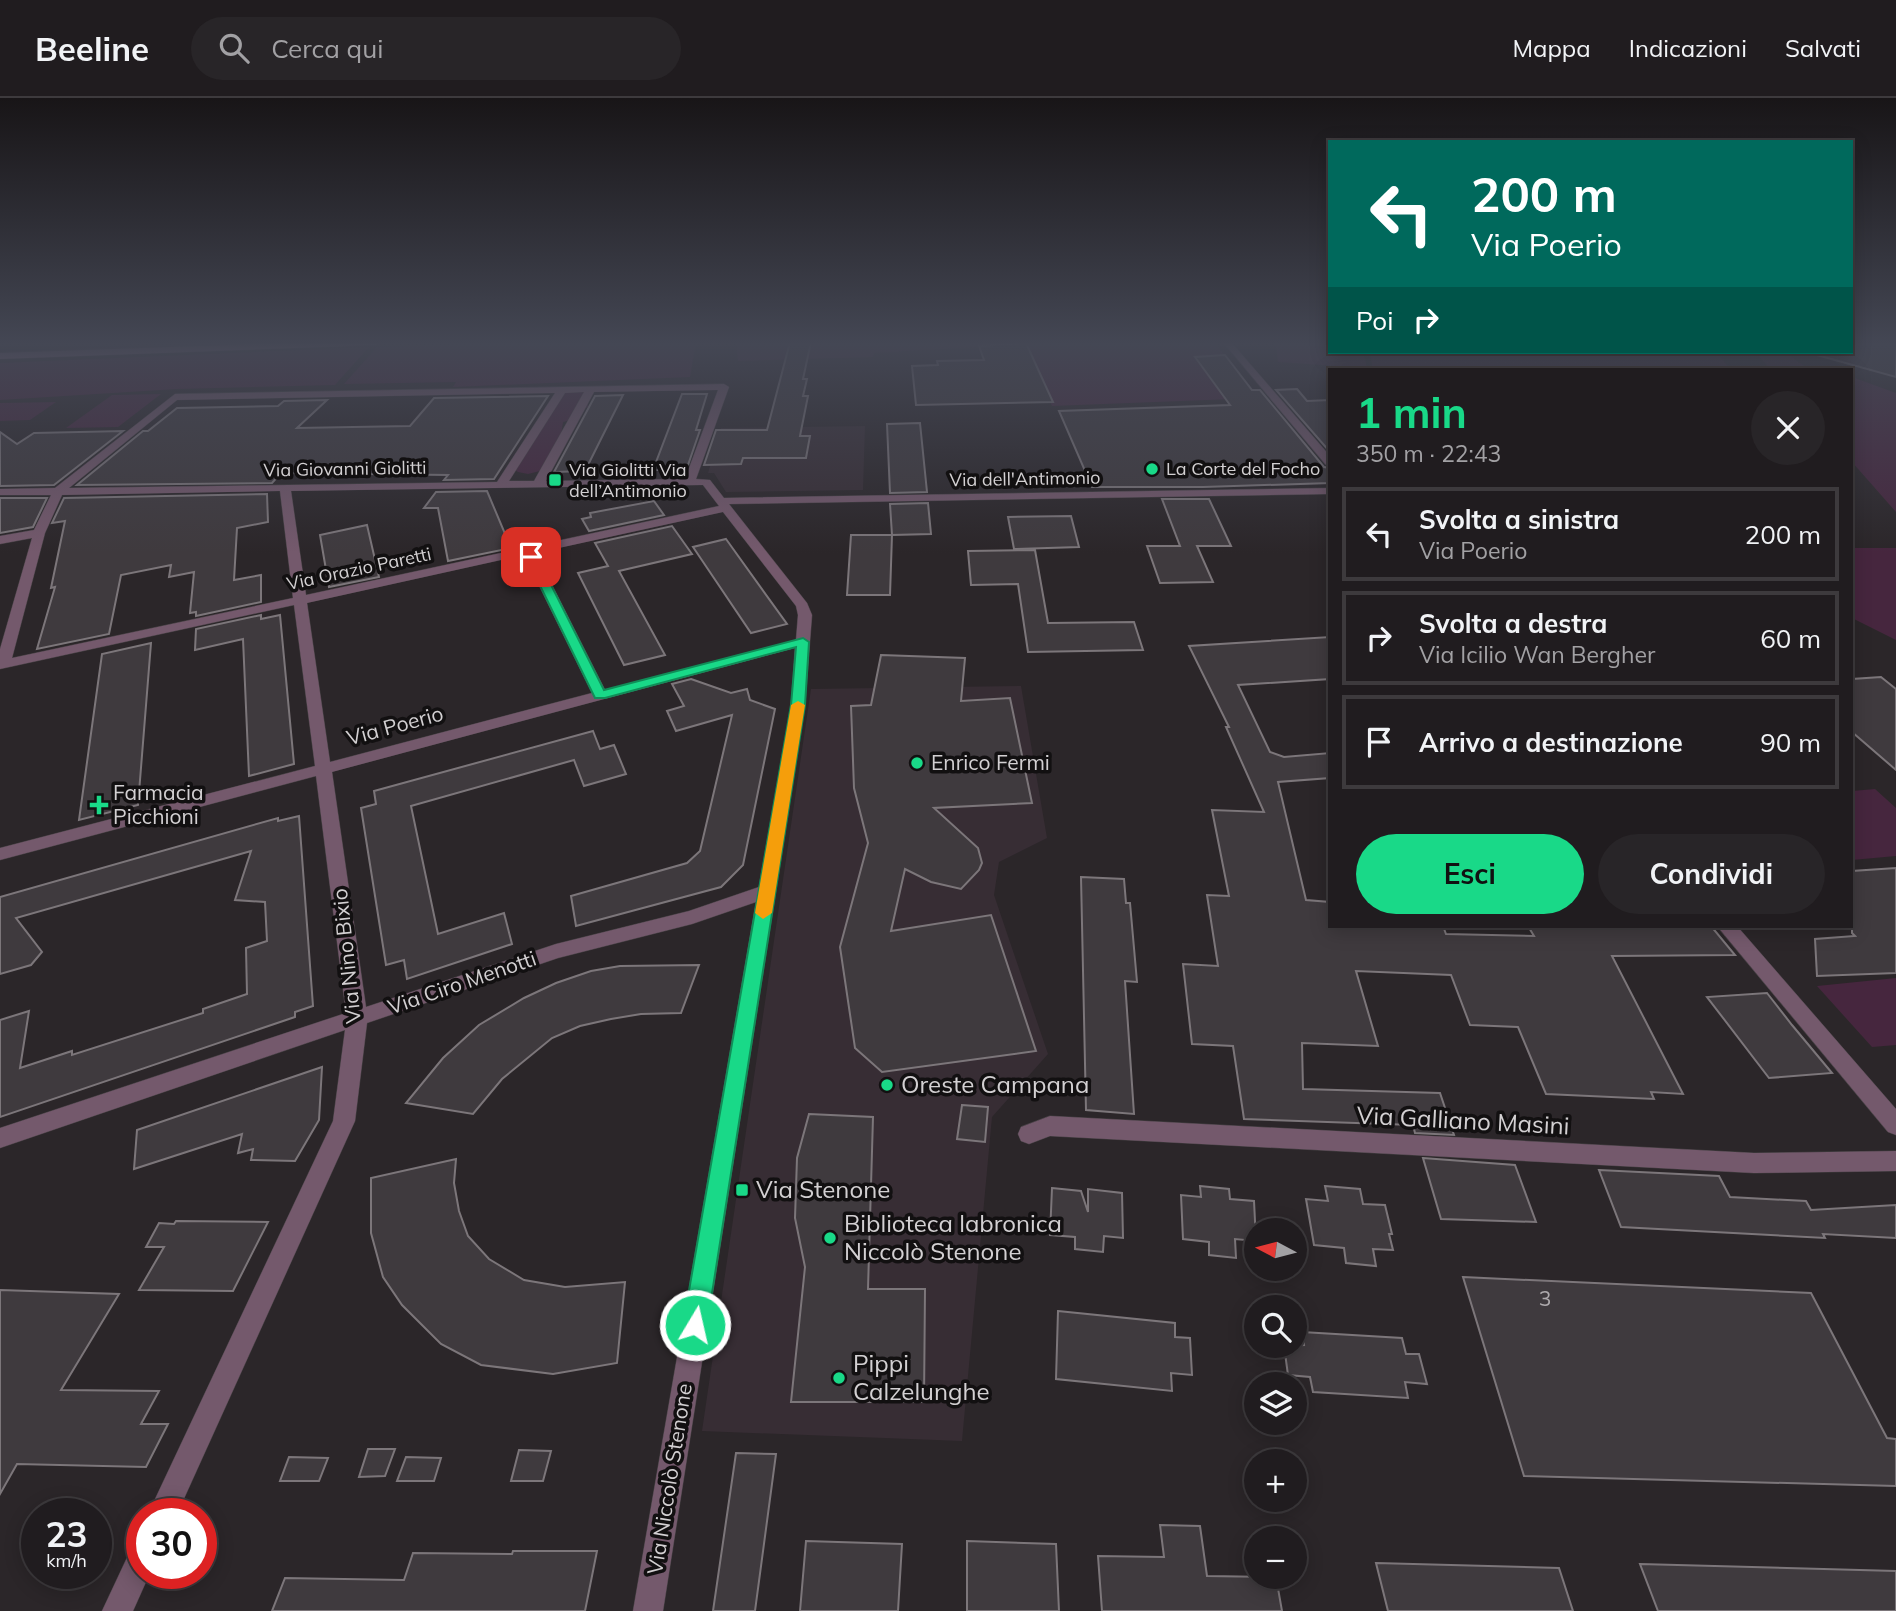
<!DOCTYPE html>
<html lang="it">
<meta charset="utf-8">
<style>
:root{--surface:#201c1f;--page:#282528;--text:#f1f3f6;--muted:#a2a1a4;--line:#3d3a3d;--accent:#19d988}
body{margin:0;font-family:Mulish,sans-serif;background:var(--page);color:var(--text);height:100vh;display:flex;flex-direction:column;font-size:26px;white-space:nowrap}
*{box-sizing:border-box;margin:0}
p{font-size:23px;color:var(--muted)}
.icon{flex:none;width:38px;height:38px;fill:none;stroke:currentColor;stroke-width:2;stroke-linecap:round;stroke-linejoin:round}
.map{position:relative;flex:1;overflow:hidden}
.details{position:absolute;left:1328px;top:270px;width:525px;height:560px;display:flex;flex-direction:column;background:var(--surface);border-radius:0px;box-shadow:0 4px 18px #0003,0 0 0 2px var(--line)}
.details>*{flex:none}
.banner{position:absolute;left:1328px;top:42px;width:525px;height:214px;border-radius:0px;box-shadow:0 4px 18px #0003,0 0 0 2px var(--line);background:#00695c;color:#fff;overflow:hidden}
.needle{width:46px;rotate:277deg}
.buttons{position:absolute;left:1244px;top:1120px;display:grid;gap:14px}
.buttons a{display:grid;place-items:center;width:63px;height:63px;border-radius:50%;background:var(--surface);box-shadow:0 4px 18px #0003,0 0 0 2px var(--line);font-size:35px}
.speed{position:absolute;left:21px;top:1400px;display:flex;gap:14px;font-size:35px;font-weight:700;text-align:center}
.speed>*{display:grid;place-content:center;width:91px;height:91px;border-radius:50%;background:var(--surface);box-shadow:0 4px 18px #0003,0 0 0 2px var(--line);line-height:1}
.speed small{font-size:18px;font-weight:400}
.speed .limit{border:10px solid #d22;background:#fff;color:#111}
.pin{position:absolute;display:grid;place-items:center;width:60px;height:60px;color:#fff;margin:-30px;border-radius:14px;box-shadow:0 4px 10px #0006}
.me{position:absolute;width:77px;margin:-38px;rotate:9deg;stroke-linejoin:round;filter:drop-shadow(0 0 5px #0008)}
.turn{display:flex;align-items:center;gap:24px;height:147px;padding:0 28px;font-size:32px}
.turn .icon{width:91px;height:91px;stroke-width:2.5}
.turn b{display:block;font-size:49px;line-height:60px}
.then{display:flex;align-items:center;height:66px;padding:0 28px;background:#0003;gap:14px;font-size:26px}
.round{display:grid;place-items:center;flex:none;width:74px;height:74px;border-radius:37px;background:var(--page)}
.headline{display:flex;align-items:center;justify-content:space-between;height:119px;padding:0 28px}
h1{font-size:42px;font-weight:700;line-height:52px;color:var(--accent)}
.cta{display:flex;gap:14px;margin-top:auto;padding:14px 28px}
.cta a{flex:1;height:80px;border-radius:42px;background:var(--accent);color:#111;font-size:28px;font-weight:700;line-height:80px;text-align:center}
.cta a+a{background:var(--page);color:var(--text)}
ul{padding:0;list-style:none}
li{display:flex;align-items:center;gap:21px;height:94px;margin:0 14px 10px;padding:0 14px;border:4px solid var(--line);border-radius:0px}
li div{flex:1}
li b{display:block;font-size:26px}
li em{font-style:normal}
header{display:flex;align-items:center;gap:42px;box-sizing:border-box;height:98px;padding:0 35px;background:var(--surface);border-bottom:2px solid var(--line)}
header strong{font-size:33px}
nav{display:flex;gap:38px;margin-inline-start:auto;font-size:24px}
.search{width:490px;height:63px;background:var(--page);display:flex;align-items:center;gap:18px;box-sizing:border-box;padding:0 24px;border-radius:38px;color:var(--muted);font-size:26px}
.map>svg:first-child{display:block}
</style>
<header>
<strong>Beeline</strong>
<div class="search"><svg class="icon" aria-label="search" viewBox="0 0 24 24"><circle cx="10" cy="10" r="6"/><path d="M15 15l6 6"/></svg>Cerca qui</div>
<nav><a>Mappa</a><a>Indicazioni</a><a>Salvati</a></nav>
</header>
<div class="map">
<svg width="1896" height="1513" viewBox="0 0 1896 1513">
<rect width="100%" height="100%" fill="#2b2629"/>
<g fill="#372d34">
<polygon points="865,328 863,392 726,394 714,375 708,375 721,330"/>
<polygon points="1021,588 1047,740 999,764 994,797 1048,956 992,1019 962,1343 702,1333 811,591"/>
</g>
<g fill="#46263e">
<polygon points="237,244 306,244 0,256 0,254"/>
<polygon points="531,244 696,244 690,279 453,289 456,284 344,286 377,249"/>
<polygon points="769,244 1214,244 1259,300 1052,308 1025,246 874,255 873,259 738,263 736,246"/>
<polygon points="1276,244 1330,244 1330,254 1363,254 1367,270 1278,264"/>
<polygon points="369,249 335,287 177,291 0,302 0,265"/>
<polygon points="1370,254 1716,254 1730,271 1407,271 1372,268"/>
<polygon points="1755,254 1785,254 1808,271 1770,271"/>
<polygon points="1852,279 1896,295 1896,414 1852,364"/>
<polygon points="571,292 587,292 588,309 581,312 579,320 563,324 561,338 544,372 528,376 518,374 515,372 556,299"/>
<polygon points="161,296 118,329 66,330 112,297"/>
<polygon points="56,304 30,322 0,323 0,305"/>
<polygon points="1852,450 1896,450 1896,542 1852,520"/>
<polygon points="1875,691 1896,710 1896,758 1852,762 1852,713 1854,712 1852,710 1852,693"/>
<polygon points="1896,880 1896,947 1872,949 1817,888"/>
</g>
<g fill="#3f3a3e" stroke="#7c767a" stroke-width="2">
<polygon points="790,244 811,244 803,281 807,281 803,298 808,298 800,338 810,338 806,360 743,360 741,366 704,367 716,332 767,332"/>
<polygon points="1852,244 1896,244 1896,279 1817,257 1825,254 1852,254"/>
<polygon points="1026,245 1053,304 916,307 912,268 938,267 937,263 984,262 979,248"/>
<polygon points="1225,257 1252,292 1260,292 1324,369 1330,370 1330,385 1203,389 1092,389 1059,313 1230,307 1195,259"/>
<polygon points="1297,291 1307,303 1330,302 1330,354 1276,292"/>
<polygon points="682,296 707,296 696,332 700,332 688,367 684,367 683,372 653,372"/>
<polygon points="623,297 585,373 554,374 595,298"/>
<polygon points="548,298 494,381 444,382 448,377 281,375 272,385 77,387 143,333 148,333 177,310 278,308 284,303 327,302 297,330 410,328 434,300"/>
<polygon points="920,325 927,394 890,395 887,326"/>
<polygon points="123,333 54,387 0,388 0,334 17,346 34,335"/>
<polygon points="487,393 511,450 448,463 438,410 424,410 436,394"/>
<polygon points="267,396 268,424 237,430 234,482 261,477 261,504 196,518 196,514 190,515 194,474 169,479 171,467 121,477 109,536 37,551 55,489 51,490 65,423 52,425 64,400"/>
<polygon points="0,400 47,400 33,429 0,435"/>
<polygon points="1162,401 1209,401 1231,448 1197,448 1213,484 1160,485 1147,448 1180,448"/>
<polygon points="654,403 664,417 589,433 582,421 591,419 590,415"/>
<polygon points="928,405 931,436 892,437 890,497 847,497 851,437 892,437 890,406"/>
<polygon points="1071,418 1079,449 1014,451 1008,419"/>
<polygon points="367,427 379,479 329,489 320,437"/>
<polygon points="672,428 692,456 619,473 665,557 624,567 578,475 608,468 595,445"/>
<polygon points="726,441 787,526 751,535 693,449"/>
<polygon points="1035,452 1048,525 1134,524 1143,552 1028,554 1018,486 971,487 968,453"/>
<polygon points="261,517 261,521 280,517 294,666 249,678 243,541 195,552 196,531"/>
<polygon points="1330,539 1330,581 1238,587 1270,654 1284,659 1330,655 1330,680 1278,684 1306,802 1330,804 1330,828 1443,828 1446,836 1534,838 1528,828 1711,828 1735,857 1612,858 1683,996 1651,994 1654,1001 1546,996 1518,929 1470,927 1451,877 1356,873 1378,948 1302,945 1303,991 1440,995 1454,1037 1415,1035 1413,1027 1244,1021 1233,948 1192,946 1183,866 1218,868 1207,797 1229,798 1212,712 1264,714 1226,629 1229,629 1189,548"/>
<polygon points="151,545 138,707 79,722 102,556"/>
<polygon points="881,557 965,560 961,603 1010,600 1032,705 934,710 978,750 982,765 979,772 961,791 931,784 905,771 891,833 991,817 1036,953 882,974 855,950 840,849 868,745 854,690 851,608 871,607"/>
<polygon points="1881,579 1896,591 1896,672 1852,634 1852,581"/>
<polygon points="691,581 731,595 747,591 750,602 775,611 743,767 721,789 576,828 571,798 687,765 700,753 732,617 676,633 667,613 684,608 672,586"/>
<polygon points="593,633 600,651 614,647 626,676 584,688 574,662 411,708 438,836 504,815 512,846 407,881 404,862 386,867 361,710 376,706 374,693"/>
<polygon points="299,718 313,908 295,914 295,919 0,1019 0,922 29,913 20,970 72,953 72,957 203,915 203,911 247,896 246,850 267,843 265,804 235,802 251,753 16,820 42,854 31,867 0,876 0,799 278,720 278,723"/>
<polygon points="1896,770 1896,875 1817,878 1815,841 1855,838 1852,835 1852,773"/>
<polygon points="1081,779 1124,781 1126,805 1130,805 1137,884 1125,883 1134,1016 1086,1012"/>
<polygon points="699,867 681,915 641,916 611,921 580,928 552,940 502,981 473,1016 406,1005 443,960 479,927 524,900 556,885 591,873 620,868"/>
<polygon points="1767,895 1792,927 1832,975 1769,980 1707,899"/>
<polygon points="322,969 319,1022 295,1063 251,1062 253,1051 238,1055 242,1036 134,1071 137,1032"/>
<polygon points="962,1007 988,1009 985,1044 957,1041"/>
<polygon points="809,1016 873,1019 868,1191 925,1191 924,1304 791,1304 805,1169 795,1120 797,1060"/>
<polygon points="1423,1060 1515,1067 1536,1124 1441,1121"/>
<polygon points="456,1061 454,1085 459,1113 468,1138 489,1161 524,1182 565,1189 625,1184 617,1265 553,1276 481,1267 441,1246 402,1207 383,1179 371,1135 371,1080"/>
<polygon points="1599,1072 1719,1078 1730,1099 1806,1103 1811,1112 1896,1107 1896,1140 1823,1136 1825,1140 1621,1129"/>
<polygon points="1200,1088 1229,1091 1230,1101 1254,1103 1256,1143 1235,1141 1236,1160 1209,1157 1209,1144 1183,1141 1181,1097 1201,1099"/>
<polygon points="1325,1088 1360,1091 1363,1106 1385,1107 1392,1136 1389,1136 1393,1152 1373,1151 1376,1168 1346,1165 1344,1150 1314,1147 1306,1101 1328,1103"/>
<polygon points="1052,1090 1081,1093 1088,1114 1088,1091 1122,1095 1123,1140 1104,1138 1103,1154 1075,1151 1075,1139 1050,1137"/>
<polygon points="176,1123 268,1124 233,1193 139,1192 164,1149 146,1149 159,1125 174,1126"/>
<polygon points="1463,1179 1811,1195 1887,1340 1896,1341 1896,1388 1524,1378"/>
<polygon points="0,1192 119,1196 61,1292 159,1293 141,1326 168,1326 146,1369 17,1366 0,1396"/>
<polygon points="1058,1213 1175,1225 1175,1239 1190,1240 1192,1277 1171,1275 1172,1293 1056,1281"/>
<polygon points="1302,1234 1402,1240 1406,1256 1419,1256 1427,1286 1405,1284 1408,1300 1313,1294 1310,1279 1288,1277 1284,1248 1304,1247"/>
<polygon points="368,1351 395,1351 385,1378 359,1379"/>
<polygon points="519,1352 551,1353 543,1383 511,1383"/>
<polygon points="736,1355 776,1356 755,1513 713,1513"/>
<polygon points="289,1359 328,1360 319,1383 280,1383"/>
<polygon points="406,1359 441,1360 434,1383 397,1383"/>
<polygon points="1160,1427 1200,1428 1207,1478 1276,1479 1282,1513 1102,1513 1098,1458 1164,1459"/>
<polygon points="806,1443 902,1446 898,1513 800,1513"/>
<polygon points="967,1443 1056,1446 1059,1513 967,1513"/>
<polygon points="513,1453 597,1453 585,1513 272,1513 285,1480 404,1482 413,1455 512,1456"/>
<polygon points="1376,1465 1559,1470 1573,1513 1388,1513"/>
<polygon points="1640,1466 1896,1473 1896,1513 1658,1513"/>
</g>
<g fill="none" stroke-linecap="round" stroke-linejoin="round">
<defs>
<g id="minor">
<path d="M724,286L729,289L696,381L710,382L724,400L1330,390V396L729,406L807,505L812,517L805,607L663,1513H633L756,804L692,826L558,860L367,925L355,1023L177,1416H148L333,1023L345,932L0,1050V1030L346,915L316,678L0,762V750L315,668L294,507L0,571V551L32,440L0,446V438L34,432L51,397H0V391L55,390L175,296ZM718,292L685,381L546,383L594,294ZM584,294L534,383H509L565,295ZM555,295L497,384L69,390L177,302ZM703,387L719,408L306,497L291,393ZM280,393L293,500L12,560L45,435L62,397ZM723,414L796,508L798,517L796,542L605,592L536,455ZM524,457L592,595L330,664L307,505ZM795,550L791,607L759,789L689,813L556,846L366,909L332,674Z"/>
<polygon points="1050,1018 1754,1055 1896,1053 1896,1073 1754,1075 1050,1038 1029,1046 1021,1043 1018,1036 1021,1029"/>
<polygon points="142,1444 142,1475 150,1475 133,1513 102,1513 132,1449"/>
</g>
<g id="tertiary">
<polygon points="1223,244 1231,244 1330,358 1330,368 1326,367"/>
<polygon points="1717,828 1737,828 1896,1011 1896,1037 1888,1034"/>
</g>
<polygon id="secondary" points="316,244 380,244 376,247 0,261 0,255"/>
</defs>
<use href="#minor" stroke="#464144" stroke-width="1"/>
<use href="#tertiary" stroke="#464144" stroke-width="1"/>
<use href="#secondary" stroke="#464144" stroke-width="1"/>
<use href="#minor" fill="#74596c" fill-rule="evenodd"/>
<use href="#tertiary" fill="#74596c" fill-rule="evenodd"/>
<use href="#secondary" fill="#9f7493" fill-rule="evenodd"/>
</g>
<linearGradient id="sky" x2="0" y2="1"><stop stop-color="#181517"/><stop offset="0.54" stop-color="#444754"/><stop offset="1" stop-color="#444754" stop-opacity="0"/></linearGradient>
<rect width="1896" height="455" fill="url(#sky)"/>
<polygon fill="#19d988" stroke="#108d58" stroke-width="2" points="531,456 537,459 604,592 803,540 809,544 805,607 707,1227 703,1235 695,1239 687,1235 683,1227 791,607 796,549 605,600 595,600 526,459"/>
<polygon fill="#f59e0b" points="798,603 805,607 772,815 763,821 755,815 791,607"/>
<g fill="#19d988" stroke="#121011" stroke-width="2.5">
<circle cx="1152" cy="371" r="7"/>
<rect x="548" y="375" width="14" height="14" rx="3.5"/>
<circle cx="917" cy="665" r="7"/>
<path d="M95.5 696.5h7v7h7v7h-7v7h-7v-7h-7v-7h7z"/>
<circle cx="887" cy="987" r="7"/>
<rect x="735" y="1085" width="14" height="14" rx="3.5"/>
<circle cx="830" cy="1140" r="7"/>
<circle cx="839" cy="1280" r="7"/>
</g>
<g text-anchor="middle" stroke-width="7" stroke-linejoin="round" paint-order="stroke">
<g font-size="18" fill="#d3d0d2" stroke="#121011">
<text transform="translate(345 371) rotate(-1)" y="6">Via Giovanni Giolitti</text>
<text transform="translate(1025 381) rotate(-1)" y="6">Via dell'Antimonio</text>
<text transform="translate(359 471) rotate(-12)" y="6">Via Orazio Paretti</text>
</g>
<g font-size="18" fill="#d3d0d2" stroke="#121011" text-anchor="start">
<text x="1166" y="377">La Corte del Focho</text>
<text x="569" y="378">Via Giolitti Via<tspan x="569" dy="21">dell’Antimonio</tspan></text>
</g>
<g font-size="21" fill="#d3d0d2" stroke="#121011">
<text transform="translate(395 628) rotate(-15)" y="7">Via Poerio</text>
<text transform="translate(347 858) rotate(-96)" y="7">Via Nino Bixio</text>
<text transform="translate(462 885) rotate(-19)" y="7">Via Ciro Menotti</text>
<text transform="translate(670 1381) rotate(-81)" y="7">Via Niccolò Stenone</text>
</g>
<g font-size="21" fill="#d3d0d2" stroke="#121011" text-anchor="start">
<text x="931" y="672">Enrico Fermi</text>
<text x="113" y="702">Farmacia<tspan x="113" dy="24">Picchioni</tspan></text>
</g>
<g font-size="21" fill="#aeaaad">
<text x="1545" y="1208">3</text>
</g>
<g font-size="24" fill="#d3d0d2" stroke="#121011" text-anchor="start">
<text x="901" y="995">Oreste Campana</text>
<text x="756" y="1100">Via Stenone</text>
<text x="844" y="1134">Biblioteca labronica<tspan x="844" dy="28">Niccolò Stenone</tspan></text>
<text x="853" y="1274">Pippi<tspan x="853" dy="28">Calzelunghe</tspan></text>
</g>
<g font-size="24" fill="#d3d0d2" stroke="#121011">
<text transform="translate(1463 1023) rotate(3)" y="8">Via Galliano Masini</text>
</g>
</g>
</svg>
<div class="buttons">
<a><svg class="needle" viewBox="-14 -14 28 28"><path d="M0-13l5 13h-10z" fill="#e53935"/><path d="M0 13l5-13h-10z" fill="#a2a1a4"/></svg></a>
<a><svg class="icon" aria-label="search" viewBox="0 0 24 24"><circle cx="10" cy="10" r="6"/><path d="M15 15l6 6"/></svg></a>
<a><svg class="icon" aria-label="layers" viewBox="0 0 24 24"><path d="M12 4l9 5-9 5-9-5zM3 14l9 5 9-5"/></svg></a>
<a>+</a>
<a>−</a>
</div>
<div class="speed"><div>23<small>km/h</small></div><div class="limit">30</div></div>
<div class="pin" style="left:531px;top:459px;background:#d93025"><svg class="icon" aria-label="arrive" viewBox="0 0 24 24"><path d="M6 21V4h12l-3 4 3 4H6"/></svg></div>
<svg class="me" style="left:695px;top:1227px" viewBox="-20 -20 40 40"><circle r="17" fill="#19d988" stroke="#fff" stroke-width="3"/><path d="M0-11L8 9 0 5-8 9z" fill="#fff"/></svg>
<div class="banner">
<div class="turn"><svg class="icon" aria-label="left" viewBox="0 0 24 24"><path d="M17 20v-9H6M10 6l-5 5 5 5"/></svg><div><b>200 m</b>Via Poerio</div></div>
<div class="then">Poi<svg class="icon" aria-label="right" viewBox="0 0 24 24"><path d="M7 20v-9h11M14 6l5 5-5 5"/></svg></div>
</div>
<section class="details">
<div class="headline"><div><h1>1 min</h1><p>350 m · 22:43</p></div><a class="round"><svg class="icon" aria-label="close" viewBox="0 0 24 24"><path d="M6 6l12 12M18 6L6 18"/></svg></a></div>
<ul>
<li><svg class="icon" aria-label="left" viewBox="0 0 24 24"><path d="M17 20v-9H6M10 6l-5 5 5 5"/></svg><div><b>Svolta a sinistra</b><p>Via Poerio</p></div><em>200 m</em></li>
<li><svg class="icon" aria-label="right" viewBox="0 0 24 24"><path d="M7 20v-9h11M14 6l5 5-5 5"/></svg><div><b>Svolta a destra</b><p>Via Icilio Wan Bergher</p></div><em>60 m</em></li>
<li><svg class="icon" aria-label="arrive" viewBox="0 0 24 24"><path d="M6 21V4h12l-3 4 3 4H6"/></svg><div><b>Arrivo a destinazione</b></div><em>90 m</em></li>
</ul>
<div class="cta"><a>Esci</a><a>Condividi</a></div>
</section>
</div>
